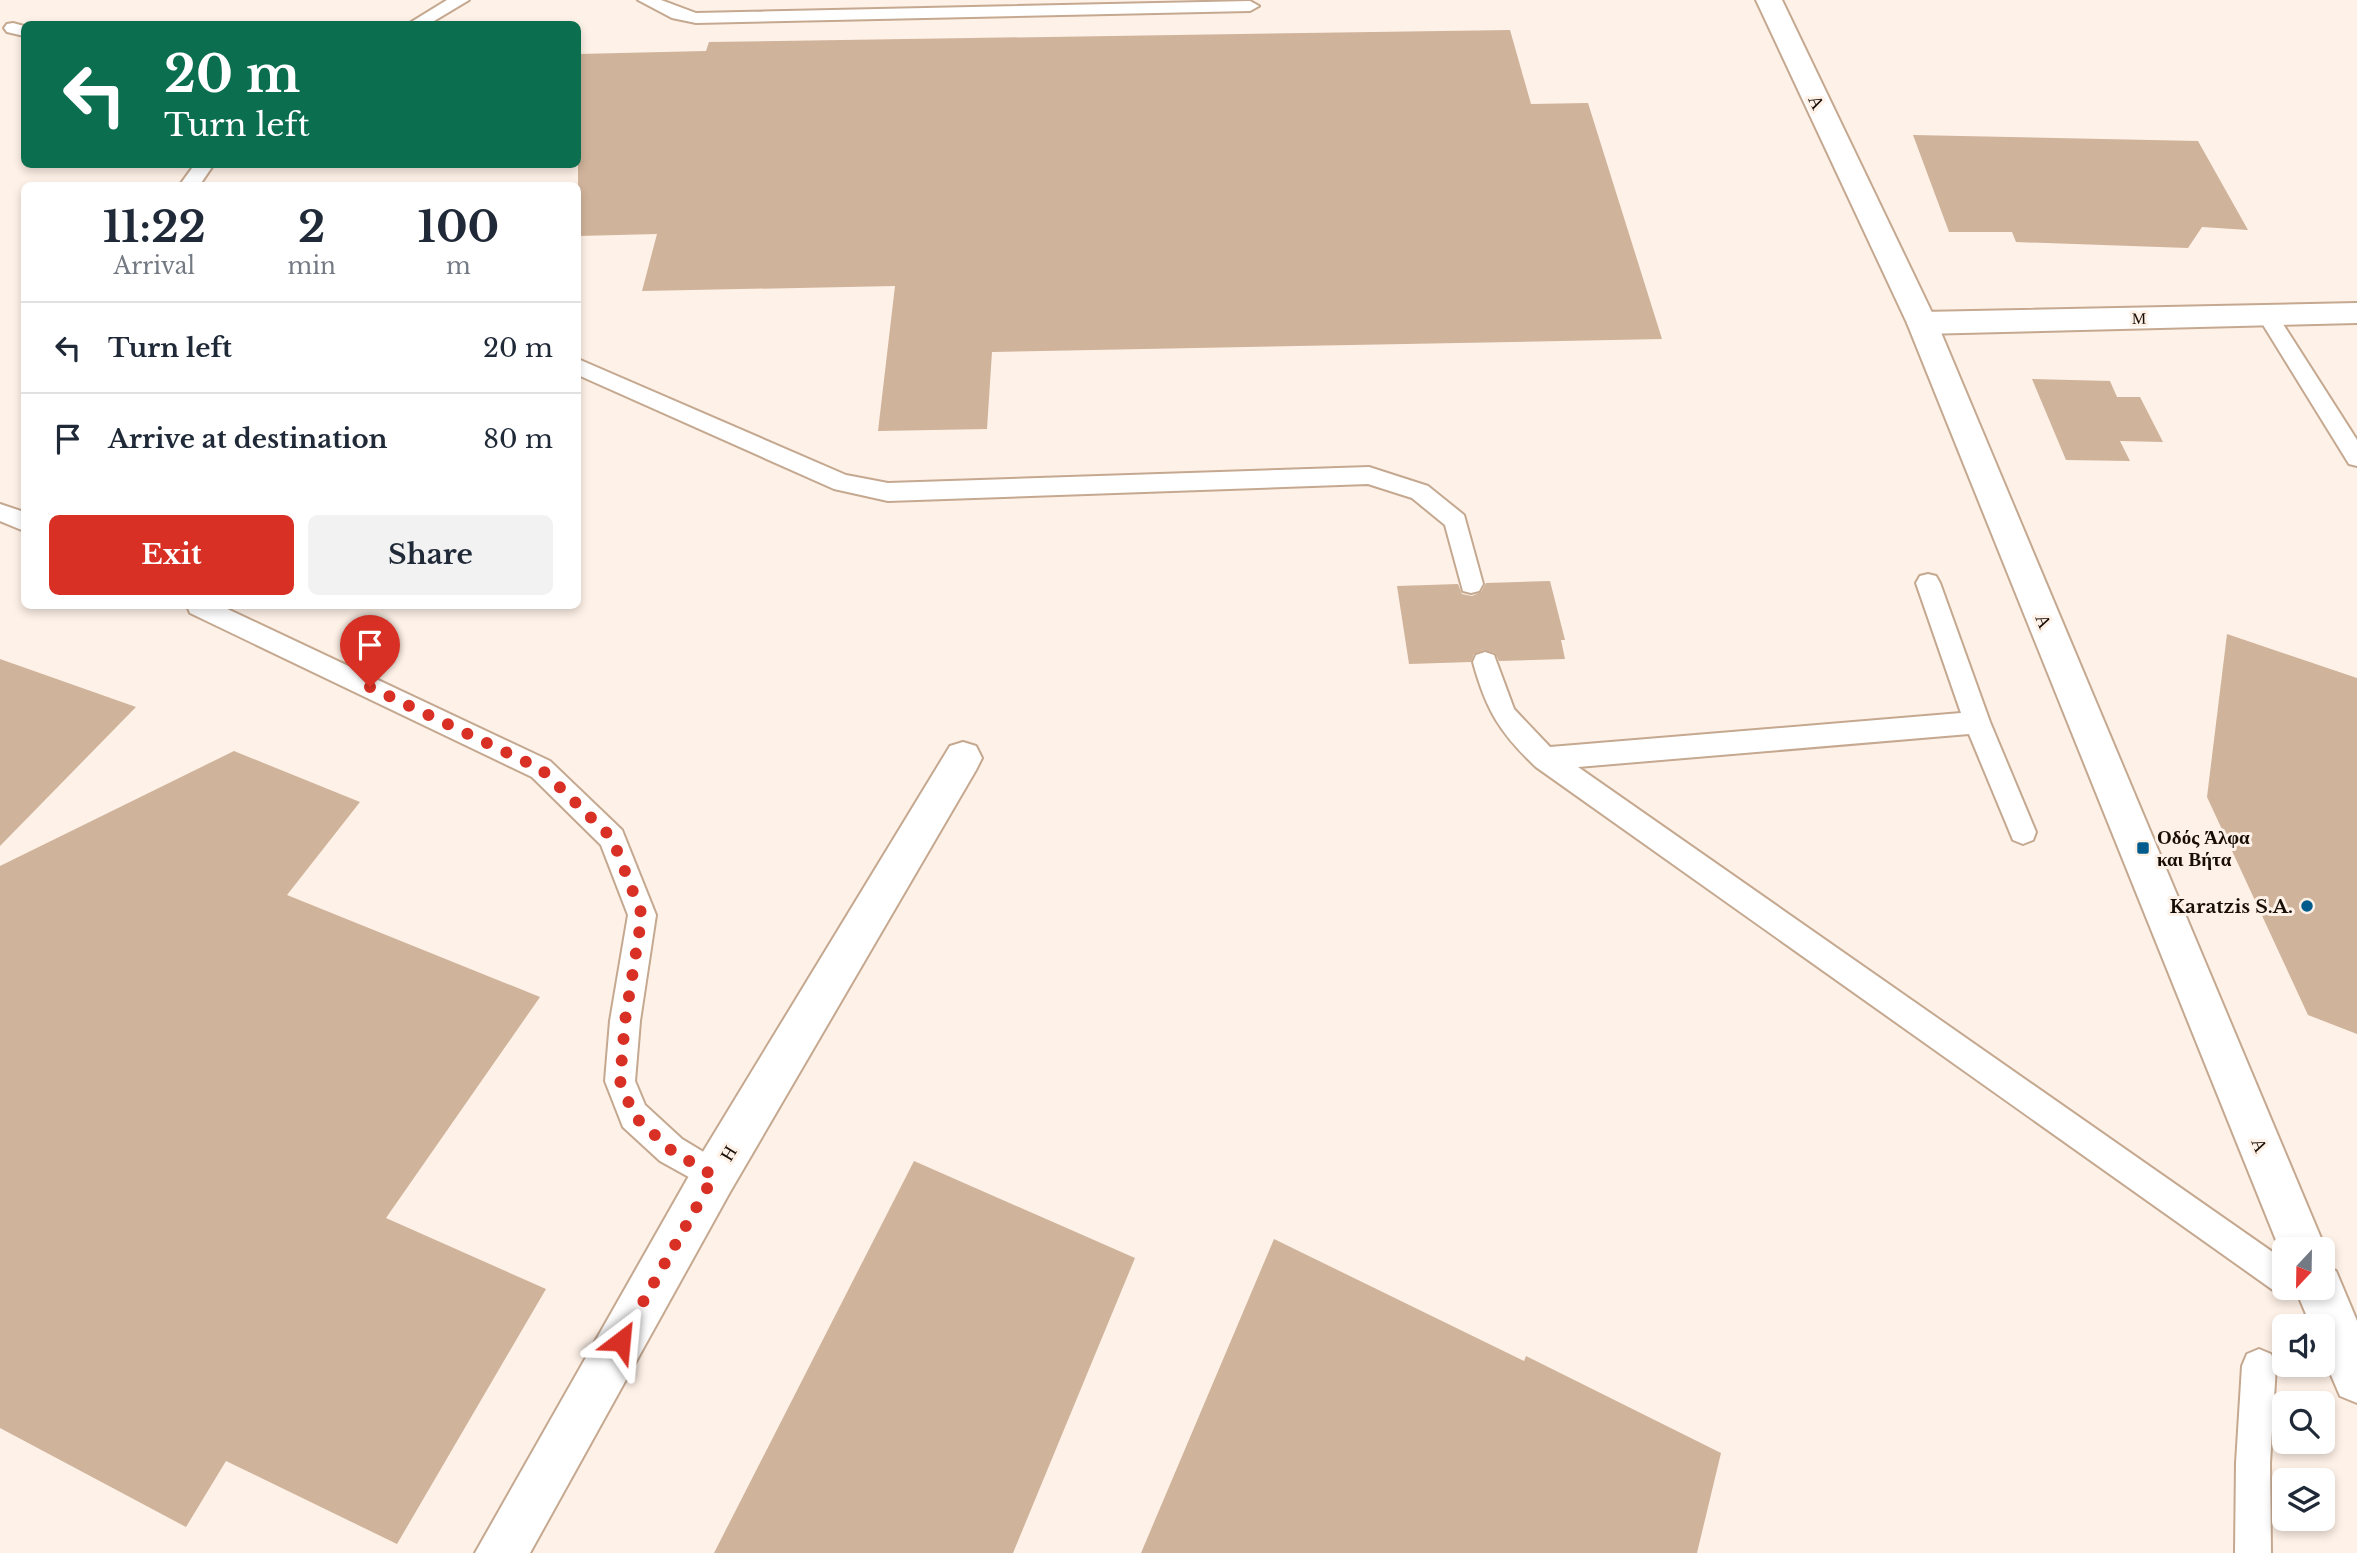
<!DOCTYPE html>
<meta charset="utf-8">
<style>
:root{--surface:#fff;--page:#f2f2f3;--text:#1f2937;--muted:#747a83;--line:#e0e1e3;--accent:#d93025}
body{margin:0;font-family:"Libre Baskerville",serif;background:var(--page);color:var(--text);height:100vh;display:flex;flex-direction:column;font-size:26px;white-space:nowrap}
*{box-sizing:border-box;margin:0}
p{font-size:23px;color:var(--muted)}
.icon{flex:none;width:38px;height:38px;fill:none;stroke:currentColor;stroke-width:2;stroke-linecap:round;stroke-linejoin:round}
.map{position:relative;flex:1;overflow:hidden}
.side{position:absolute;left:21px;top:182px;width:560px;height:427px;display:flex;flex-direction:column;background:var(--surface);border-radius:10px;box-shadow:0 4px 10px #0003}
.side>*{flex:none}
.top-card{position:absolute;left:21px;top:21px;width:560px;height:147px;border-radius:10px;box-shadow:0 4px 10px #0003;background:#0b6e4f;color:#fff;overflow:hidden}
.needle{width:46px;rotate:202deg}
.controls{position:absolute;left:2272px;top:1237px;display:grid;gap:14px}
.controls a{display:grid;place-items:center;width:63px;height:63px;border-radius:10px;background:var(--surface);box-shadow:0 4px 10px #0003;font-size:35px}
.pin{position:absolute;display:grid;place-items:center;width:60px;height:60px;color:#fff;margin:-72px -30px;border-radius:50% 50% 50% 0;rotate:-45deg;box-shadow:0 0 7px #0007}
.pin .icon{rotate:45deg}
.me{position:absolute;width:77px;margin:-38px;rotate:29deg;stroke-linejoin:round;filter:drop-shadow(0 0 5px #0008)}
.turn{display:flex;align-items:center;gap:24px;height:147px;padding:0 28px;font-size:32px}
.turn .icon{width:91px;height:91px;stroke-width:2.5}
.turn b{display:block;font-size:49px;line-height:60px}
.eta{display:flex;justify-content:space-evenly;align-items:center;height:119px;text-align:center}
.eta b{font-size:42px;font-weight:700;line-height:49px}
.action{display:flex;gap:14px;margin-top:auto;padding:14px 28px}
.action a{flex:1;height:80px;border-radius:10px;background:var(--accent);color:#fff;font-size:28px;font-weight:700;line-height:80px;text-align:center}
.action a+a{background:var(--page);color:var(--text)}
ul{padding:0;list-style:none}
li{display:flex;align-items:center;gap:21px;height:91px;padding:0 28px;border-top:2px solid var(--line)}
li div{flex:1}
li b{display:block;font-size:26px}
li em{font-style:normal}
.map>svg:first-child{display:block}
</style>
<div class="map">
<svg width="2357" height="1553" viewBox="0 0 2357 1553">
<rect width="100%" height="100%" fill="#fef1e7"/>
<g fill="#d0b39b">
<polygon points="1510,30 1531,104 1588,103 1662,339 992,352 987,429 878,431 895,286 642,291 657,234 578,236 578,54 706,51 709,42"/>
<polygon points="1913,135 2198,141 2248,230 2202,227 2188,248 2016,242 2012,232 1949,232"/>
<polygon points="2032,379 2110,381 2117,397 2140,397 2163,442 2120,441 2130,461 2066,460"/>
<polygon points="1550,581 1565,640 1561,640 1565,659 1499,661 1495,653 1484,650 1474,654 1471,662 1409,664 1397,586 1458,584 1462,594 1472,596 1481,592 1486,583"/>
<polygon points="2227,634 2357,678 2357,1034 2308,1015 2207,797"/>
<polygon points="0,659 136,707 0,846"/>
<polygon points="234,751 360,802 287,895 540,997 386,1218 546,1289 397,1544 226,1461 186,1527 0,1428 0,866"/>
<polygon points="914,1161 1135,1258 1013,1553 714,1553"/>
<polygon points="1274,1239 1524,1361 1526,1356 1721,1453 1697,1553 1141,1553"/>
</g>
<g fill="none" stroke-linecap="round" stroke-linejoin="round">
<defs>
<g id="service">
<polygon points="447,0 469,0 429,24 408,24"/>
<polygon points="638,0 661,0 696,13 1250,1 1259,6 1250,11 696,23 672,18"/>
<polygon points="13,23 24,26 24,36 7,32 4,28 7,24"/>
<polygon points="195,164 214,164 199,186 179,186"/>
<polygon points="2267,308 2274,310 2357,440 2357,466 2349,464 2257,315"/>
<polygon points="578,359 846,475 888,483 1369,467 1428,486 1464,515 1483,584 1479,591 1471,593 1463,591 1445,525 1412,498 1368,484 888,501 834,489 578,375"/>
<polygon points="0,504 24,512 24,531 0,521"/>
<path d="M1928,574L1936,576L1940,583L1990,722L2036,832L2033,840L2023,844L2013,840L1969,734L1578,767L2284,1260V1288H2296L2295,1290L2284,1295L2273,1290L1536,767C1500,733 1486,710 1473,662L1476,655L1485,652L1494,655L1514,709L1550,747L1961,713L1916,583L1920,576Z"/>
<polygon points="187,606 221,606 550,761 622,830 656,915 640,1021 635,1081 645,1105 682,1139 725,1165 729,1176 725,1187 714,1191 660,1161 623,1127 605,1081 610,1021 628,915 601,845 532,777 190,613"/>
<polygon points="2259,1349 2271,1354 2276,1366 2270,1463 2271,1553 2235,1553 2236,1463 2242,1366 2247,1354"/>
</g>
<g id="minor">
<polygon points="2357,303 2357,323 1922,334 1911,330 1907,323 1911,316 1922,312"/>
<polygon points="963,742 976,746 982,758 976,770 730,1192 530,1553 475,1553 698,1160 950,746"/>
</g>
<g id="tertiary">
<polygon points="1756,0 1782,0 1937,323 2326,1250 2322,1260 2322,1250 2284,1250 2284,1260 1907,323"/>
<polygon points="2322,1266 2336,1271 2357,1321 2357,1403 2340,1396 2322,1354 2322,1326 2311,1326 2295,1288 2322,1288"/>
</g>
</defs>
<use href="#service" stroke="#c5a890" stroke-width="4"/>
<use href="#minor" stroke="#c5a890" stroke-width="4"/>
<use href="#tertiary" stroke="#c5a890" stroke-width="4"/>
<use href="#service" fill="#fff" fill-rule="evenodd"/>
<use href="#minor" fill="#fff" fill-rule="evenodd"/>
<use href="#tertiary" fill="#fff" fill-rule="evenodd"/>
</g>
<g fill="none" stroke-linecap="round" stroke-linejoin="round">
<polyline stroke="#d93025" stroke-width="12" stroke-dasharray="0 21.6" points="370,687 541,769 612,838 642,915 625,1021 620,1081 634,1116 671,1150 714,1176 621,1341"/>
</g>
<g fill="#015c8d" stroke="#fef1e7" stroke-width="2.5">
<rect x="2136" y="841" width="14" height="14" rx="3.5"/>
<circle cx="2307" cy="906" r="7"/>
</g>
<g text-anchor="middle" stroke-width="6" stroke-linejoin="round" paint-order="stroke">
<g font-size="16" fill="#180e06" stroke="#fef1e7">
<text transform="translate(2139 318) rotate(-1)" y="6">Μ</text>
</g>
<g font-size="19" fill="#180e06" stroke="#fef1e7">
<text transform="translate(1817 102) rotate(65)" y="7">Α</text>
<text transform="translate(2044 621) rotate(68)" y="7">Α</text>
<text transform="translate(2260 1145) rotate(68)" y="7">Α</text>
<text transform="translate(728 1153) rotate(-59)" y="7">Η</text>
</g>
<g font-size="19" font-weight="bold" fill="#180e06" stroke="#fef1e7" text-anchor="start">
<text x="2157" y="844">Οδός Άλφα<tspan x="2157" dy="22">και Βήτα</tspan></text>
<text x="2293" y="913" text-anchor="end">Karatzis S.A.</text>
</g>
</g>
</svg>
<div class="controls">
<a><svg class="needle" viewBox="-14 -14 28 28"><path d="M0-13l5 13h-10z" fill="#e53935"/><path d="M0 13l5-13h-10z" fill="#747a83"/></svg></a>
<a><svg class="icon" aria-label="sound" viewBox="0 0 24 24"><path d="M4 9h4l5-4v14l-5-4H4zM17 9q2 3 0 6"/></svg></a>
<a><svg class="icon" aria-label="search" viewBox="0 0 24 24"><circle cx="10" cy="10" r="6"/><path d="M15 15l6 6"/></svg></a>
<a><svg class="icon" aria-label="layers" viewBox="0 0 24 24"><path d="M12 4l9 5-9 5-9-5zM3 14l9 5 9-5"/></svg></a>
</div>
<div class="pin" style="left:370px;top:687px;background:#d93025"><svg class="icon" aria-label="arrive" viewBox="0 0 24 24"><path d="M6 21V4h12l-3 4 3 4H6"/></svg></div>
<svg class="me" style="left:621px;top:1341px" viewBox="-20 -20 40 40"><path d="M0-17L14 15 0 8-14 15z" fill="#d93025" stroke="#fff" stroke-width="4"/></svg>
<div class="top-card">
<div class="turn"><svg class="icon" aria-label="left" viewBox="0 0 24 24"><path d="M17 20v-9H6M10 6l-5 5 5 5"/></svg><div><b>20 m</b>Turn left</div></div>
</div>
<section class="side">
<div class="eta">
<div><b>11:22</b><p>Arrival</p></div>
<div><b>2</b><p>min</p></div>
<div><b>100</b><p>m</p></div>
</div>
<ul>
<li><svg class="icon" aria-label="left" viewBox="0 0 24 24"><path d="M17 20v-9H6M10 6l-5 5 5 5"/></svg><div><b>Turn left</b></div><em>20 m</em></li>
<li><svg class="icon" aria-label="arrive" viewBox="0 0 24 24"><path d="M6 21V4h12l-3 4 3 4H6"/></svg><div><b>Arrive at destination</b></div><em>80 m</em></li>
</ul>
<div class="action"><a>Exit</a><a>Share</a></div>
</section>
</div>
